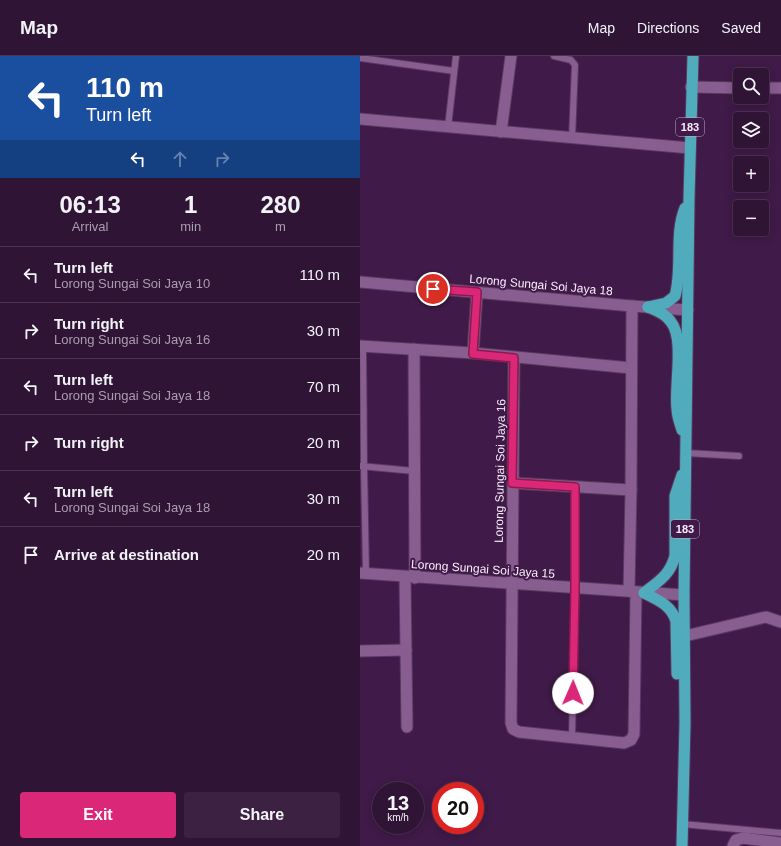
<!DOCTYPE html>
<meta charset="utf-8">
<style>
:root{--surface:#301436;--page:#3c2142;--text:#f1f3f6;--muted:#a89ead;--line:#4b3351;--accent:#db2777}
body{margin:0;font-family:Arial,sans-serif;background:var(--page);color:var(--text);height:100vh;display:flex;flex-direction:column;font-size:15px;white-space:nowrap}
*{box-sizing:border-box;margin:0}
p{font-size:13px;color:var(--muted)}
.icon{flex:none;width:22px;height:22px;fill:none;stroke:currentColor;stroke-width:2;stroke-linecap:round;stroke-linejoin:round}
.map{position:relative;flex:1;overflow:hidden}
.details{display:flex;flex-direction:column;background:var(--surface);width:360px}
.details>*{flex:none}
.top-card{background:#1a4fa0;color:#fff;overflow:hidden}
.fabs{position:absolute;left:373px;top:12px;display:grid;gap:8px}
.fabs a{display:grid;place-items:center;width:36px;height:36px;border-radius:4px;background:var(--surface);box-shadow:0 2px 10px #0003,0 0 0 1px var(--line);font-size:20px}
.speed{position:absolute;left:12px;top:726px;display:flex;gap:8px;font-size:20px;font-weight:700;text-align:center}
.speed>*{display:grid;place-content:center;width:52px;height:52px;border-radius:50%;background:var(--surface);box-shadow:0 2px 10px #0003,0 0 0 1px var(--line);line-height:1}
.speed small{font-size:10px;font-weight:400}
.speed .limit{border:6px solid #d22;background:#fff;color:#111}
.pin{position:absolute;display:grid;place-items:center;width:34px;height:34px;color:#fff;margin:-17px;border:2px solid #fff;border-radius:50%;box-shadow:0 1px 4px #0007}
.me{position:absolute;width:44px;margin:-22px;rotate:1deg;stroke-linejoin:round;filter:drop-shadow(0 0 3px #0008)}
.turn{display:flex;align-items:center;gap:14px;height:84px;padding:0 20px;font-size:18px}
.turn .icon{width:52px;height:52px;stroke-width:2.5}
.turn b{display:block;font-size:28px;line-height:34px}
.lanes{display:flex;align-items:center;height:38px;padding:0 20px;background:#0003;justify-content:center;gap:20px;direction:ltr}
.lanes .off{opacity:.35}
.eta{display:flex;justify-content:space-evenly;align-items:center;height:68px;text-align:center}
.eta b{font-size:24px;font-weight:700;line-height:28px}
.cta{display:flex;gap:8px;margin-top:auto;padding:8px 20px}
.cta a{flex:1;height:46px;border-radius:4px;background:var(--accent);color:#fff;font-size:16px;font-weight:700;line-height:46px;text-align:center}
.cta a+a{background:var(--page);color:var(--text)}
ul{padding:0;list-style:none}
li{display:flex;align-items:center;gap:12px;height:56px;padding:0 20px;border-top:1px solid var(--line)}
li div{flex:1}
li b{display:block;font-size:15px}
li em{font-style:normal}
header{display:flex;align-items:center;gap:24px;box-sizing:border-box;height:56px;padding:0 20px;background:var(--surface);border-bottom:1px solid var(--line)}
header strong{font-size:19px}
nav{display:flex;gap:22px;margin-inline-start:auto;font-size:14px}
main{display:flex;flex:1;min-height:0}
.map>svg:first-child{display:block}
</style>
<header>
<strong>Map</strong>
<nav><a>Map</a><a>Directions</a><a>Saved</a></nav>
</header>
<main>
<section class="details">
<div class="top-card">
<div class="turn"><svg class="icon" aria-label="left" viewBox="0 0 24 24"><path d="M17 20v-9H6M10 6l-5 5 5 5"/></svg><div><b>110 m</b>Turn left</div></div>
<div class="lanes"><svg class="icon" aria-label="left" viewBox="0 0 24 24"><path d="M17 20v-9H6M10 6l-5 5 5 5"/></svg><svg class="icon off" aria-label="ahead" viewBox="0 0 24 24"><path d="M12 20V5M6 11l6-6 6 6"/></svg><svg class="icon off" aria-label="right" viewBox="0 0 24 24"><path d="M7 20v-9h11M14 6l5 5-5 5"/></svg></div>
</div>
<div class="eta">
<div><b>06:13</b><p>Arrival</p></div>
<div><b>1</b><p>min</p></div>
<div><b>280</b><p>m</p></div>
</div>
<ul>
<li><svg class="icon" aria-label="left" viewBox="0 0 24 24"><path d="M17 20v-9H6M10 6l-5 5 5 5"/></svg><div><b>Turn left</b><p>Lorong Sungai Soi Jaya 10</p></div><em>110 m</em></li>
<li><svg class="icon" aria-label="right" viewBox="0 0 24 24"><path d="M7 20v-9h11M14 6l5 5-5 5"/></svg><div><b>Turn right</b><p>Lorong Sungai Soi Jaya 16</p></div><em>30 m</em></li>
<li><svg class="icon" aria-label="left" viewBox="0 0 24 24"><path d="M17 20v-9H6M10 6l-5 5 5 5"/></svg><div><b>Turn left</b><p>Lorong Sungai Soi Jaya 18</p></div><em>70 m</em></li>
<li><svg class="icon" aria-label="right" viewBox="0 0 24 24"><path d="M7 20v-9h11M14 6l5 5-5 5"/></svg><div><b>Turn right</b></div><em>20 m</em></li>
<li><svg class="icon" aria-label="left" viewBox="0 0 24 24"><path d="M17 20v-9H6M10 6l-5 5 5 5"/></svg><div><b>Turn left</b><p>Lorong Sungai Soi Jaya 18</p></div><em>30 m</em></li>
<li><svg class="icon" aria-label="arrive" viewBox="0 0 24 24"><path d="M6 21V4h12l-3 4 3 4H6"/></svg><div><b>Arrive at destination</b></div><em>20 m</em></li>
</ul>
<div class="cta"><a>Exit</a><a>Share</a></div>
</section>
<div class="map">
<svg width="421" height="790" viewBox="0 0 421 790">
<rect width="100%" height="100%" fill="#401a48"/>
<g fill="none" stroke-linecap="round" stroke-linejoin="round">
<defs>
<g id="service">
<polyline points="194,0 211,4 215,9 212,82"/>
<polyline points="0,2 94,15"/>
<polyline points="88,71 96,0"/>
<polyline points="3,290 4,410 6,518"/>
<polyline points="326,397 379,400"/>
<polyline points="0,410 54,415"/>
<polyline points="212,681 215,532 215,431"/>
<polyline points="322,768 421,777"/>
</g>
<g id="minor">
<polyline points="331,31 380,32"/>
<polyline points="402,32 421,32"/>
<polyline points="0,63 330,92"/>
<polyline points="141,76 151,0"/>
<polyline points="0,226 272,250 328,254"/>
<polyline points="0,290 113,297 271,312"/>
<polyline points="54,293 55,522"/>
<polyline points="113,297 117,237"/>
<polyline points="154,302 151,667 153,673 159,676 264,687 271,684 274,678 276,536"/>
<polyline points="153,427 271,434 269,535"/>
<polyline points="271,434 272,250"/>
<polyline points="0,517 324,539"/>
<polyline points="45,521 47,671"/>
<polyline points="325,580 406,561 421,566"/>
<polyline points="0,595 46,594"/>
<polyline points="373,790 376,784 383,782 421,787"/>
</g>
<g id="trunk">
<path d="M288,251C297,255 306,258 311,266C325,283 314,331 317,353C317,360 320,367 322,374"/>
<path d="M288,251L306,247L315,240C323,211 314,179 325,152"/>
<path d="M317,618L316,565C311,549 298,544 284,537C299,525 310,519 315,500V440L322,419"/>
<polyline points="322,790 325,667 324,539 329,142 333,0"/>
</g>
</defs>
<use href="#service" stroke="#59395f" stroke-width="8"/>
<use href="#minor" stroke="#59395f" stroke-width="13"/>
<use href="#trunk" stroke="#59395f" stroke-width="13"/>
<use href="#service" stroke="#885d90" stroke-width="6"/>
<use href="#minor" stroke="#885d90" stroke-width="11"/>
<use href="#trunk" stroke="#50acbc" stroke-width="11"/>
</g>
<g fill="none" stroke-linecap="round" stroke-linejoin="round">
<defs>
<polyline id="route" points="73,233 117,236 113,298 154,302 152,427 215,431 215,532 213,637"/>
</defs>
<use href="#route" stroke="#8e194d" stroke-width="10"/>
<use href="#route" stroke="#db2777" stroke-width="7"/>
</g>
<g text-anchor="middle" stroke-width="4" stroke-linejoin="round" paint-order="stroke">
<g fill="#401a48" stroke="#c2acc6" stroke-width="1">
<rect x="316" y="62" width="28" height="18" rx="3"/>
<rect x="311" y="464" width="28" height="18" rx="3"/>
</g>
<g font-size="11" font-weight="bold" fill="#f9ebfc">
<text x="330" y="75">183</text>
<text x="325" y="477">183</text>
</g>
<g font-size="12" fill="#f9ebfc" stroke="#401a48">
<text transform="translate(181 229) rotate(5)" y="4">Lorong Sungai Soi Jaya 18</text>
<text transform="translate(140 415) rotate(-89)" y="4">Lorong Sungai Soi Jaya 16</text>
<text transform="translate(123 513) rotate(4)" y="4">Lorong Sungai Soi Jaya 15</text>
</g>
</g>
</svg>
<div class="fabs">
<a><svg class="icon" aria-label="search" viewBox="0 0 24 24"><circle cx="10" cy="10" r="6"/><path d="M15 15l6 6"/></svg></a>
<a><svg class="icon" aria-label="layers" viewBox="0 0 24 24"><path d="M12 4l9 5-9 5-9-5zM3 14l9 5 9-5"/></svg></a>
<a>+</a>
<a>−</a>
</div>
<div class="speed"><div>13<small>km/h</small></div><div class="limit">20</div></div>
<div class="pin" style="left:73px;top:233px;background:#d93025"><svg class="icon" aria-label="arrive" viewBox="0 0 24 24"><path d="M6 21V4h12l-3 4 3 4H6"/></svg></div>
<svg class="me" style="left:213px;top:637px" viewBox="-20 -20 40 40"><circle r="19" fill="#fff"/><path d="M0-13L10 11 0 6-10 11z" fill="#db2777"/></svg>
</div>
</main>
